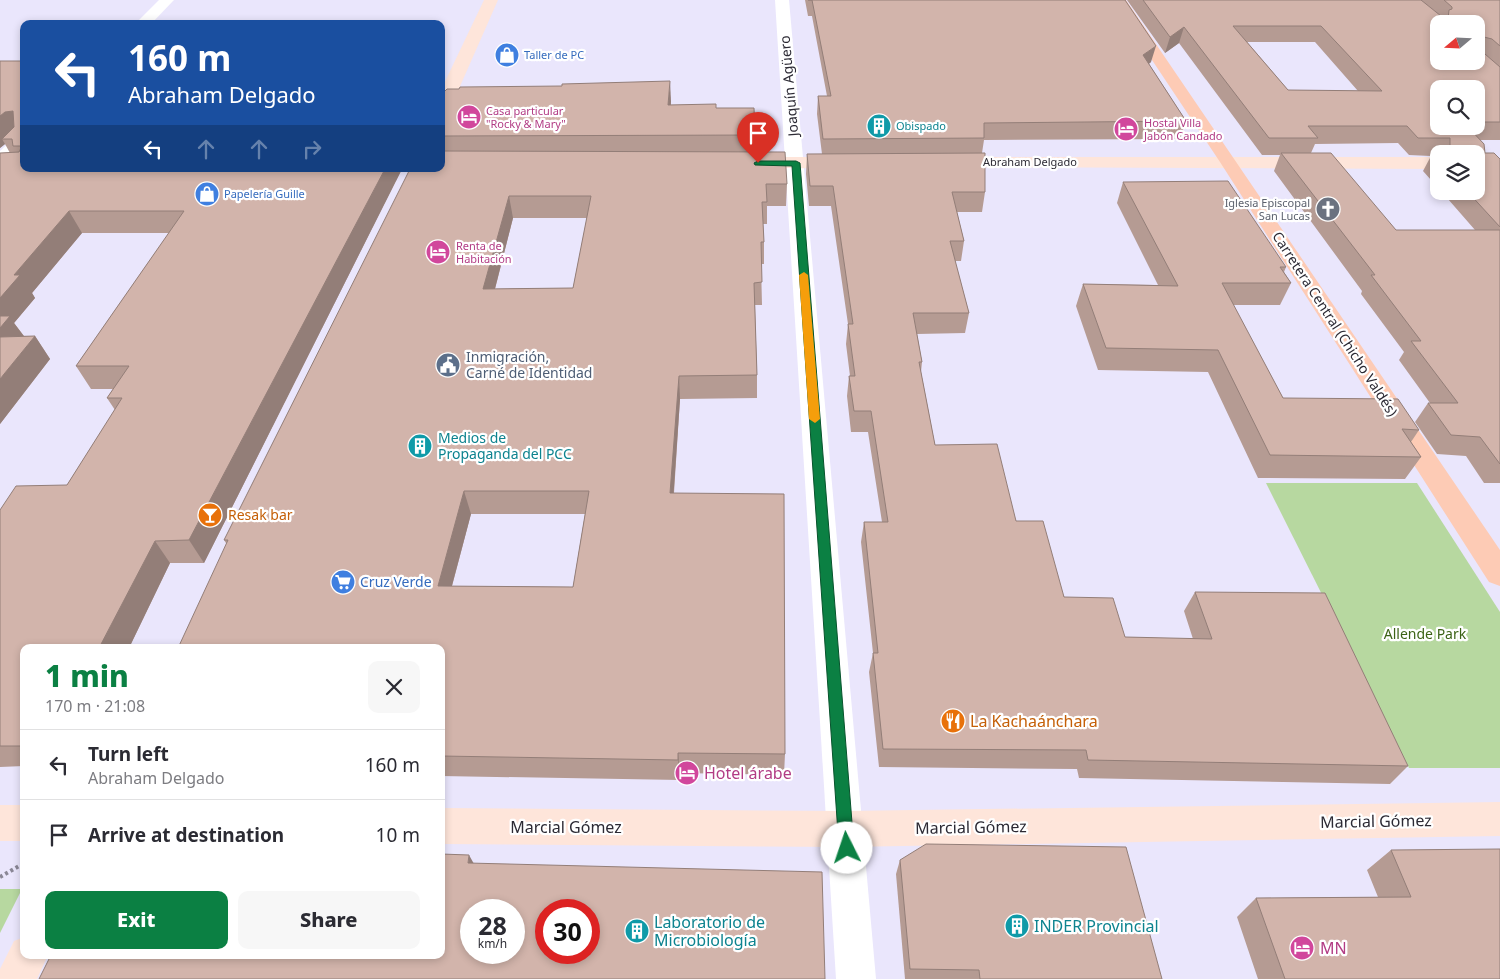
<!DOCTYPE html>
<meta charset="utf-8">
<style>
:root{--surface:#fff;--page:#f7f7f7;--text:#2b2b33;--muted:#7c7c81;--line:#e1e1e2;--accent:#0b8043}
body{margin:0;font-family:"Noto Sans",sans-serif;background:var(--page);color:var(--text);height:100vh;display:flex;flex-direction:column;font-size:19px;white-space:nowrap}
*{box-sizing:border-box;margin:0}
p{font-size:16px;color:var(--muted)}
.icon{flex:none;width:28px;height:28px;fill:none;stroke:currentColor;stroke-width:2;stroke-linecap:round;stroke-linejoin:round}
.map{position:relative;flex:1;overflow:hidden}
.panel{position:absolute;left:20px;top:644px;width:425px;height:315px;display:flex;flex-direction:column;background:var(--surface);border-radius:10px;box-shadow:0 2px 8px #0003}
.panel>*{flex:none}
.banner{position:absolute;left:20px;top:20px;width:425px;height:152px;border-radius:10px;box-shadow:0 2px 8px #0003;background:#1a4fa0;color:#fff;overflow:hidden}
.needle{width:32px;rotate:251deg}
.controls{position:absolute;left:1430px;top:15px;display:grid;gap:10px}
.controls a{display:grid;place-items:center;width:55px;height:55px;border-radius:10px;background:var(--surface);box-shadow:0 2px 8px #0003;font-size:25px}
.speed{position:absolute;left:460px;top:899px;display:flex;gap:10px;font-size:25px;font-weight:700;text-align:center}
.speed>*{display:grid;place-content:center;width:65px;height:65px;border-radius:50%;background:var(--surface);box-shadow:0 2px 8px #0003;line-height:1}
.speed small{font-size:12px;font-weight:400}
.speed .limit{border:8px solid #d22;background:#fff;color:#111}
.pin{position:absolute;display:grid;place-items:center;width:42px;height:42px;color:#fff;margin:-51px -21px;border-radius:50% 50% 50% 0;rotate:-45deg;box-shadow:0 0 5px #0007}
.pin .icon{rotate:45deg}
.me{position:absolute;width:55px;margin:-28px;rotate:356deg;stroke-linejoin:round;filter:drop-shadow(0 0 4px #0008)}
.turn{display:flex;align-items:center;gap:18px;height:105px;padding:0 25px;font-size:22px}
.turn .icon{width:65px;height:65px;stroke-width:2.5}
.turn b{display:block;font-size:35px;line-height:42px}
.lanes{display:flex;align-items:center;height:48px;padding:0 25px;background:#0003;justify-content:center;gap:25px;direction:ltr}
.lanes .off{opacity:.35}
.round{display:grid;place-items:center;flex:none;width:52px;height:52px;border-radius:10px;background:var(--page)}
.headline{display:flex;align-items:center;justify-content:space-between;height:85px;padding:0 25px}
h1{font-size:30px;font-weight:800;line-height:38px;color:var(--accent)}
.button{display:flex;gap:10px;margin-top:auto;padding:10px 25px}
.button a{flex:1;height:58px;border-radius:10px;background:var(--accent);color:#fff;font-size:20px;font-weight:800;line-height:58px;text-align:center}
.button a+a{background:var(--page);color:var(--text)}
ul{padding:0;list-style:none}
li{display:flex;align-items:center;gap:15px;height:70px;padding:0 25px;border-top:1px solid var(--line)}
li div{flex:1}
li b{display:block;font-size:19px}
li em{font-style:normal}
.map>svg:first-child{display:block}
</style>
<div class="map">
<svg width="1500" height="979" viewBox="0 0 1500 979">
<rect width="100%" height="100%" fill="#eae6fc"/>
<g fill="#b7d8a0">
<polygon points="1266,483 1417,483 1500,612 1500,768 1409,768"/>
<polygon points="0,889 22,889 0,933"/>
</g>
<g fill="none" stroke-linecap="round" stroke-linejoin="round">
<polyline stroke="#8a8796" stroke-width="4" stroke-dasharray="3 3" stroke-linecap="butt" points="0,877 21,865"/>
<g fill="#fff" fill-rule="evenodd">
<polygon points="159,0 174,0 151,24 135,24"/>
<polygon points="775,0 789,0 876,979 836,979"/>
<polygon points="24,133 24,148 7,165 0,167 0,151 18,134"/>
</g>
<g fill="#fee5da" fill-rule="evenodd">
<polygon points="484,0 498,0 450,109 447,113 441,114 441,90"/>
<polygon points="748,157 845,157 852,159 854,163 852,167 845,169 741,167 739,163 741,159"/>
<polygon points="948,157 1439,157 1439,169 941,167 939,163 941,159"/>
<polygon points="1500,802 1500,836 845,847 441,844 441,808 845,811"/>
<rect x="0" y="805" width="24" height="36"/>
<polygon points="24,937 24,955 48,955 37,979 0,979 0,969 14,941"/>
</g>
<polygon fill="#fdcbb5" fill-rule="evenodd" points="1112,0 1126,0 1500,550 1500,586 1489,582 1220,162"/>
</g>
<g fill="#b59b93" fill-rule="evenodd">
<polygon points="805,0 1125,0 1151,62 1149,64 1186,121 1180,139 984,140 982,153 985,192 982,212 957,212 964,241 961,261 955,261 969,313 965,333 917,334 922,362 921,372 935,445 1016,521 1064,597 1125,637 1193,639 1184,611 1195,592 1408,766 1390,784 1079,778 1077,769 879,767 869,672 873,653 861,542 864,522 882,522 868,432 851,432 847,396 849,376 850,376 846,344 848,324 831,206 809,206 806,174 807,154 822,154 817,114 818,96 827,96 812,16 808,16"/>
<path d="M1127,0H1500V140H1480L1485,153L1500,159V483H1484L1466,456L1437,454L1415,422L1428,403H1430L1399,360L1404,352L1361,294L1362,291L1274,171L1280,155H1262L1179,43L1165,53ZM1247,42H1315L1358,91L1288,90ZM1476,89V126H1439ZM1398,143L1409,155L1431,156L1423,171L1439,189V154L1476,191H1441L1475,230H1396L1311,153L1315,144Z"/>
<polygon points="0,61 402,169 204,563 170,563 129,648 24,648 24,766 0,767 0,510 67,485 115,410 107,398 113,389 91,389 76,366 169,233 82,233 32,293 35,298 14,323 24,336 35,336 50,359 0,424 10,153 5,144 0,148"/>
<path d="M441,94L671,101V105L716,108L755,135V152L787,184L786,206H767V224H763L764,242V264H761L762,305H755L757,375V398L680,399L674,493L785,754L784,775L680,773V780L441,776V648L226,543L224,540L441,169ZM513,218H587L573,288L495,289ZM471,514H585L573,587L452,586Z"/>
<polygon points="1123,182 1286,267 1284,272 1291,283 1280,305 1233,305 1283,398 1419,430 1411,442 1421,457 1405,479 1258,478 1208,372 1098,370 1076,306 1083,284 1158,285 1117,203"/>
<polygon points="1391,850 1500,979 1258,979 1237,917 1256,898 1378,897 1367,870"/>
<polygon points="900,860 1162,979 905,979 896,874"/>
</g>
<g fill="#937e78">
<polygon points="1184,27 1179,43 1165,53 1170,37"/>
<polygon points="1156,46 1151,62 1138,71 1143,55"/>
<polygon points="670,81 671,101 669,125 668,105"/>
<polygon points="13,111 24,129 2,139 5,144 0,148 0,116 5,112"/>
<polygon points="385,169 402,169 204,563 189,540"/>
<polygon points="509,196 513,218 489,312 483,289"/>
<polygon points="69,211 82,233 32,293 35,298 14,323 26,339 0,347 0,298 14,275"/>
<polygon points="35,336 50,359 0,424 0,379"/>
<polygon points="679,376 680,399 672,516 670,493"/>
<polygon points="464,491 471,514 446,608 438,586"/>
<polygon points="155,541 170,563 129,648 99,648"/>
<polygon points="678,753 680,773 680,780 678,760"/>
<polygon points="469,855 478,871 468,863"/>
</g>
<g fill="#d2b4ab" stroke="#937e78" fill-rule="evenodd">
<polygon points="808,0 1125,0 1156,46 1143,55 1186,121 984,123 984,138 823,139 818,96 831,96 812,0"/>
<path d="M1143,0H1421L1441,16L1448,19L1449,10L1452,9V7L1444,0H1500V46L1492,39L1484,37L1483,43H1477L1478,48L1500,67V122H1476V89H1439V126H1467L1484,144L1485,153H1494L1500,159V227L1467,191H1476V154H1439V160L1432,153H1450V138H1418L1407,126H1308L1318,138H1269L1184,27L1170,37ZM1439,24H1476V61H1439ZM1233,26H1321L1382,91L1288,90Z"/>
<polygon points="0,61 24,61 24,169 385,169 189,540 155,541 99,648 24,648 24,746 0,746 0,510 16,486 67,485 122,398 107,398 129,366 76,366 184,211 69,211 14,275 20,275 0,298 0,153 19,152 22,146 13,146 12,139 2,139 14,127 13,111 5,112 0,116"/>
<polygon points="670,81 668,105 716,104 716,108 754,108 755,135 441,136 441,94 442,94 447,89 459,89 460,87 562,86 562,84"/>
<path d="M441,151L785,152L787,184H766L767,202H762L764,242H761L762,282L754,283L757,375L679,376L670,493L784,494L785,754L678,753V760L441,756V648H178L228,540H224L410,169H441ZM509,196H591L573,288L483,289ZM464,491H589L573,587L438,586Z"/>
<polygon points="985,153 985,192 952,192 964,241 950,241 969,313 913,313 922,362 919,362 935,445 997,444 1016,521 1043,521 1064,597 1113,598 1125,637 1212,639 1195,592 1325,593 1408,766 1088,760 1086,750 883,749 873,653 878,653 864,522 888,522 871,411 854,411 849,376 855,376 848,324 853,324 833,186 810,186 807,154"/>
<polygon points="1281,153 1331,153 1396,230 1500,230 1500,464 1480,437 1451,435 1428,403 1458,403 1411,341 1421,341 1371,275 1375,275"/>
<polygon points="1228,181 1286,267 1280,267 1291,283 1222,283 1283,398 1398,399 1419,430 1402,429 1421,457 1270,455 1218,350 1106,348 1083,284 1178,286 1123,182"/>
<polygon points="0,316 10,316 0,328"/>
<polygon points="35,336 0,379 0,337"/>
<polygon points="926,844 1126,847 1162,979 980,979 979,970 910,969 900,860"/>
<polygon points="1500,849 1500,979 1285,979 1256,898 1411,897 1391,850"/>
<path d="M441,854L469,855L468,863L822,872L825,979H39L51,955H441ZM471,910H514V952H471ZM546,910H589V952H546Z"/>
</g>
<polygon fill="#0b8043" stroke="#07532c" points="758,161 796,161 800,163 854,848 852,853 847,855 841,853 839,848 792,166 755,165 754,163"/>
<polygon fill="#f59e0b" points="804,272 808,275 820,419 815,423 809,419 799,275"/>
<defs>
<symbol id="shop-disc" viewBox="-11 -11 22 22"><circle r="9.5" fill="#3f7fe0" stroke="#fff"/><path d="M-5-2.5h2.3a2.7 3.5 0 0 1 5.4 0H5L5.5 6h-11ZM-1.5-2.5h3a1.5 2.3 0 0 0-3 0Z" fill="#fff"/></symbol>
<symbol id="hotel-disc" viewBox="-11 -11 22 22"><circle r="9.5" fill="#d1479c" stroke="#fff"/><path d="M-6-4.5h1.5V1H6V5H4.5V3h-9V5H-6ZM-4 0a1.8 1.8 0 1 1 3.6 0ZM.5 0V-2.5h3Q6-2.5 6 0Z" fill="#fff"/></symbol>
<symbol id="building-disc" viewBox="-11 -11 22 22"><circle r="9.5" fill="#0f9aa8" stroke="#fff"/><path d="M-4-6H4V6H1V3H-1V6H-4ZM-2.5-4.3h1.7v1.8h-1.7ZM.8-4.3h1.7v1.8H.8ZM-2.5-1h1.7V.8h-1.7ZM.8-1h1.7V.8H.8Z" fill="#fff"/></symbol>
<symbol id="church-disc" viewBox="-11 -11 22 22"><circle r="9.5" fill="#6b7280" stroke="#fff"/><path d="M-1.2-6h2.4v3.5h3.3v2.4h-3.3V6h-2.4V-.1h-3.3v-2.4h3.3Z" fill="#fff"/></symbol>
<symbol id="civic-disc" viewBox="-11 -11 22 22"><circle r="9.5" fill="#5c6f8a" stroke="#fff"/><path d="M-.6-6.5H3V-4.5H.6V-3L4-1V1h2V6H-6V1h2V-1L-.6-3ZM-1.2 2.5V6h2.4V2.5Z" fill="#fff"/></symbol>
<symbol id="bar-disc" viewBox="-11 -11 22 22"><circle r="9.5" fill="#e8710a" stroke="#fff"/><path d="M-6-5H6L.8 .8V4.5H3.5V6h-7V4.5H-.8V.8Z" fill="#fff"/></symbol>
<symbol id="supermarket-disc" viewBox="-11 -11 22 22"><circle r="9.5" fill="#3f7fe0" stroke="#fff"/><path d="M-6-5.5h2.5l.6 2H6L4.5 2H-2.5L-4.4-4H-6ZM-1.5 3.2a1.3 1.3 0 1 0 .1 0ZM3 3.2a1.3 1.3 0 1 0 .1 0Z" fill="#fff"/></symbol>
<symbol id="restaurant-disc" viewBox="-11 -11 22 22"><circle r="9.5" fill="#e8710a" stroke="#fff"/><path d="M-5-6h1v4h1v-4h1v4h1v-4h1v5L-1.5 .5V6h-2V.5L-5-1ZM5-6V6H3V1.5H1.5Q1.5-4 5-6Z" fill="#fff"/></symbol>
</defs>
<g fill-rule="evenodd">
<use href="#shop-disc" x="493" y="41" width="28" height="28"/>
<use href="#hotel-disc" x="455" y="103" width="28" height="28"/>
<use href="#building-disc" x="865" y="112" width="28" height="28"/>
<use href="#hotel-disc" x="1112" y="115" width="28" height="28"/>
<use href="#shop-disc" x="193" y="180" width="28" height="28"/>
<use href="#church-disc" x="1314" y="195" width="28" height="28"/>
<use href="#hotel-disc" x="424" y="238" width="28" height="28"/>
<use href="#civic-disc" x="434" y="351" width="28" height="28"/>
<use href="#building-disc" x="406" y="432" width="28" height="28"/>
<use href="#bar-disc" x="196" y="501" width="28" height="28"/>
<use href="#supermarket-disc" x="329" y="568" width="28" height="28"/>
<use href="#restaurant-disc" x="939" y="707" width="28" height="28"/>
<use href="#hotel-disc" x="673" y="759" width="28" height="28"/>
<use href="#building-disc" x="1003" y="912" width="28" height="28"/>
<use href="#building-disc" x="623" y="917" width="28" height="28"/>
<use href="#hotel-disc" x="1288" y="934" width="28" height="28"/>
</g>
<g text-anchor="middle" stroke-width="4.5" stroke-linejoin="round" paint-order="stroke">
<g font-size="11" fill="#366cbe" stroke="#fff" text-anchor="start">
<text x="524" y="59">Taller de PC</text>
<text x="224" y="198">Papelería Guille</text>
</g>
<g font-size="11" fill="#b23c85" stroke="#fff" text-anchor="start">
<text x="486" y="115">Casa particular<tspan x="486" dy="13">"Rocky &amp; Mary"</tspan></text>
<text x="1144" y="127">Hostal Villa<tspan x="1144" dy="13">Jabón Candado</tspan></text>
<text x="456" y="250">Renta de<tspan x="456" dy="13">Habitación</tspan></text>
</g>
<g font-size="11" fill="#0d838f" stroke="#fff" text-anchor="start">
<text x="896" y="130">Obispado</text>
</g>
<g font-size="11" fill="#2c2a34" stroke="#fff">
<text x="1030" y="166">Abraham Delgado</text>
</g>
<g font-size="11" fill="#5b616d" stroke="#fff" text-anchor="end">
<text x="1310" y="207">Iglesia Episcopal<tspan x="1310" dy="13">San Lucas</tspan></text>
</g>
<g font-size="14" fill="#2c2a34" stroke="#fff">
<text transform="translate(789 86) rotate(-95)" y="5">Joaquín Agüero</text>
<text transform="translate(1335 324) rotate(57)" y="5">Carretera Central (Chicho Valdés)</text>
</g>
<g font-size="14" fill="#4e5e75" stroke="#fff" text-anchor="start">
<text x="466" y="362">Inmigración,<tspan x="466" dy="16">Carné de Identidad</tspan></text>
</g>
<g font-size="14" fill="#0d838f" stroke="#fff" text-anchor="start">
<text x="438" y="443">Medios de<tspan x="438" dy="16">Propaganda del PCC</tspan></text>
</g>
<g font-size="14" fill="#c56008" stroke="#fff" text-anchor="start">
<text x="228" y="520">Resak bar</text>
</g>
<g font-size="14" fill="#366cbe" stroke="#fff" text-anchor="start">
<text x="360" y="587">Cruz Verde</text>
</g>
<g font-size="14" fill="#3c6316" stroke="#fff">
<text x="1425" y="639">Allende Park</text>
</g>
<g font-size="16" fill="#c56008" stroke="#fff" text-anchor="start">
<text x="970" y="727">La Kachaánchara</text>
</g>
<g font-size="16" fill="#b23c85" stroke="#fff" text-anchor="start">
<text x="704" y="779">Hotel árabe</text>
<text x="1320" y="954">MN</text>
</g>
<g font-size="16" fill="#2c2a34" stroke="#fff">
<text transform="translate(1376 821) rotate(-1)" y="6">Marcial Gómez</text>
<text x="566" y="833">Marcial Gómez</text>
<text transform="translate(971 827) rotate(-1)" y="6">Marcial Gómez</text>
</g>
<g font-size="16" fill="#0d838f" stroke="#fff" text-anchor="start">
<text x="654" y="928">Laboratorio de<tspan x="654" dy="18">Microbiología</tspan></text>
<text x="1034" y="932">INDER Provincial</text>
</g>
</g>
</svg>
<div class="controls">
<a><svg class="needle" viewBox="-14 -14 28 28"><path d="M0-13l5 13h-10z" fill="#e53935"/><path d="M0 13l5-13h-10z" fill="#7c7c81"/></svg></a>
<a><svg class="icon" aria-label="search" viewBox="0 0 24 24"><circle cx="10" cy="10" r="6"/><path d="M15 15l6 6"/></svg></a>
<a><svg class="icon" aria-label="layers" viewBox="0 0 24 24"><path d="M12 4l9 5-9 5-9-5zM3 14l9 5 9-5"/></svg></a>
</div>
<div class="speed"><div>28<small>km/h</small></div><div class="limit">30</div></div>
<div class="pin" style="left:758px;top:163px;background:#d93025"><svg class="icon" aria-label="arrive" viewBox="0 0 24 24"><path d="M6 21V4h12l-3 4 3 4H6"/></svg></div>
<svg class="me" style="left:847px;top:848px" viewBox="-20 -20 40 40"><circle r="19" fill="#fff"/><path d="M0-13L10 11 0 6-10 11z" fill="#0b8043"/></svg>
<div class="banner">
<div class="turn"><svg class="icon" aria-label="left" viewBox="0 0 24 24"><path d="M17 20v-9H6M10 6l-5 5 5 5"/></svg><div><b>160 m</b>Abraham Delgado</div></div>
<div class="lanes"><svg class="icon" aria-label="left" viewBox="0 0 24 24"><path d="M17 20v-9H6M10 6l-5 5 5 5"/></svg><svg class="icon off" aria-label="ahead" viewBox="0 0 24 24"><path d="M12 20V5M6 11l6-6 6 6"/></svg><svg class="icon off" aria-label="ahead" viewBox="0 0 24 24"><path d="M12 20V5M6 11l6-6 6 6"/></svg><svg class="icon off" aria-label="right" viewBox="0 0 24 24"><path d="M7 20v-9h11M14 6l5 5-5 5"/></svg></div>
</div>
<section class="panel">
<div class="headline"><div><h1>1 min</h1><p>170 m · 21:08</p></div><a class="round"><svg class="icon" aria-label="close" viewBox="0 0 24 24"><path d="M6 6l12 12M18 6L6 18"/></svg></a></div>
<ul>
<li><svg class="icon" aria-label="left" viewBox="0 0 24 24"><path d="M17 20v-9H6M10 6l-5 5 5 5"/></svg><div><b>Turn left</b><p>Abraham Delgado</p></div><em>160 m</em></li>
<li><svg class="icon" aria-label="arrive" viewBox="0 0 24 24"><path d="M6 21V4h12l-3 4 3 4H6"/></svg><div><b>Arrive at destination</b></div><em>10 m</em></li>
</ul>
<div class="button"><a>Exit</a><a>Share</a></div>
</section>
</div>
